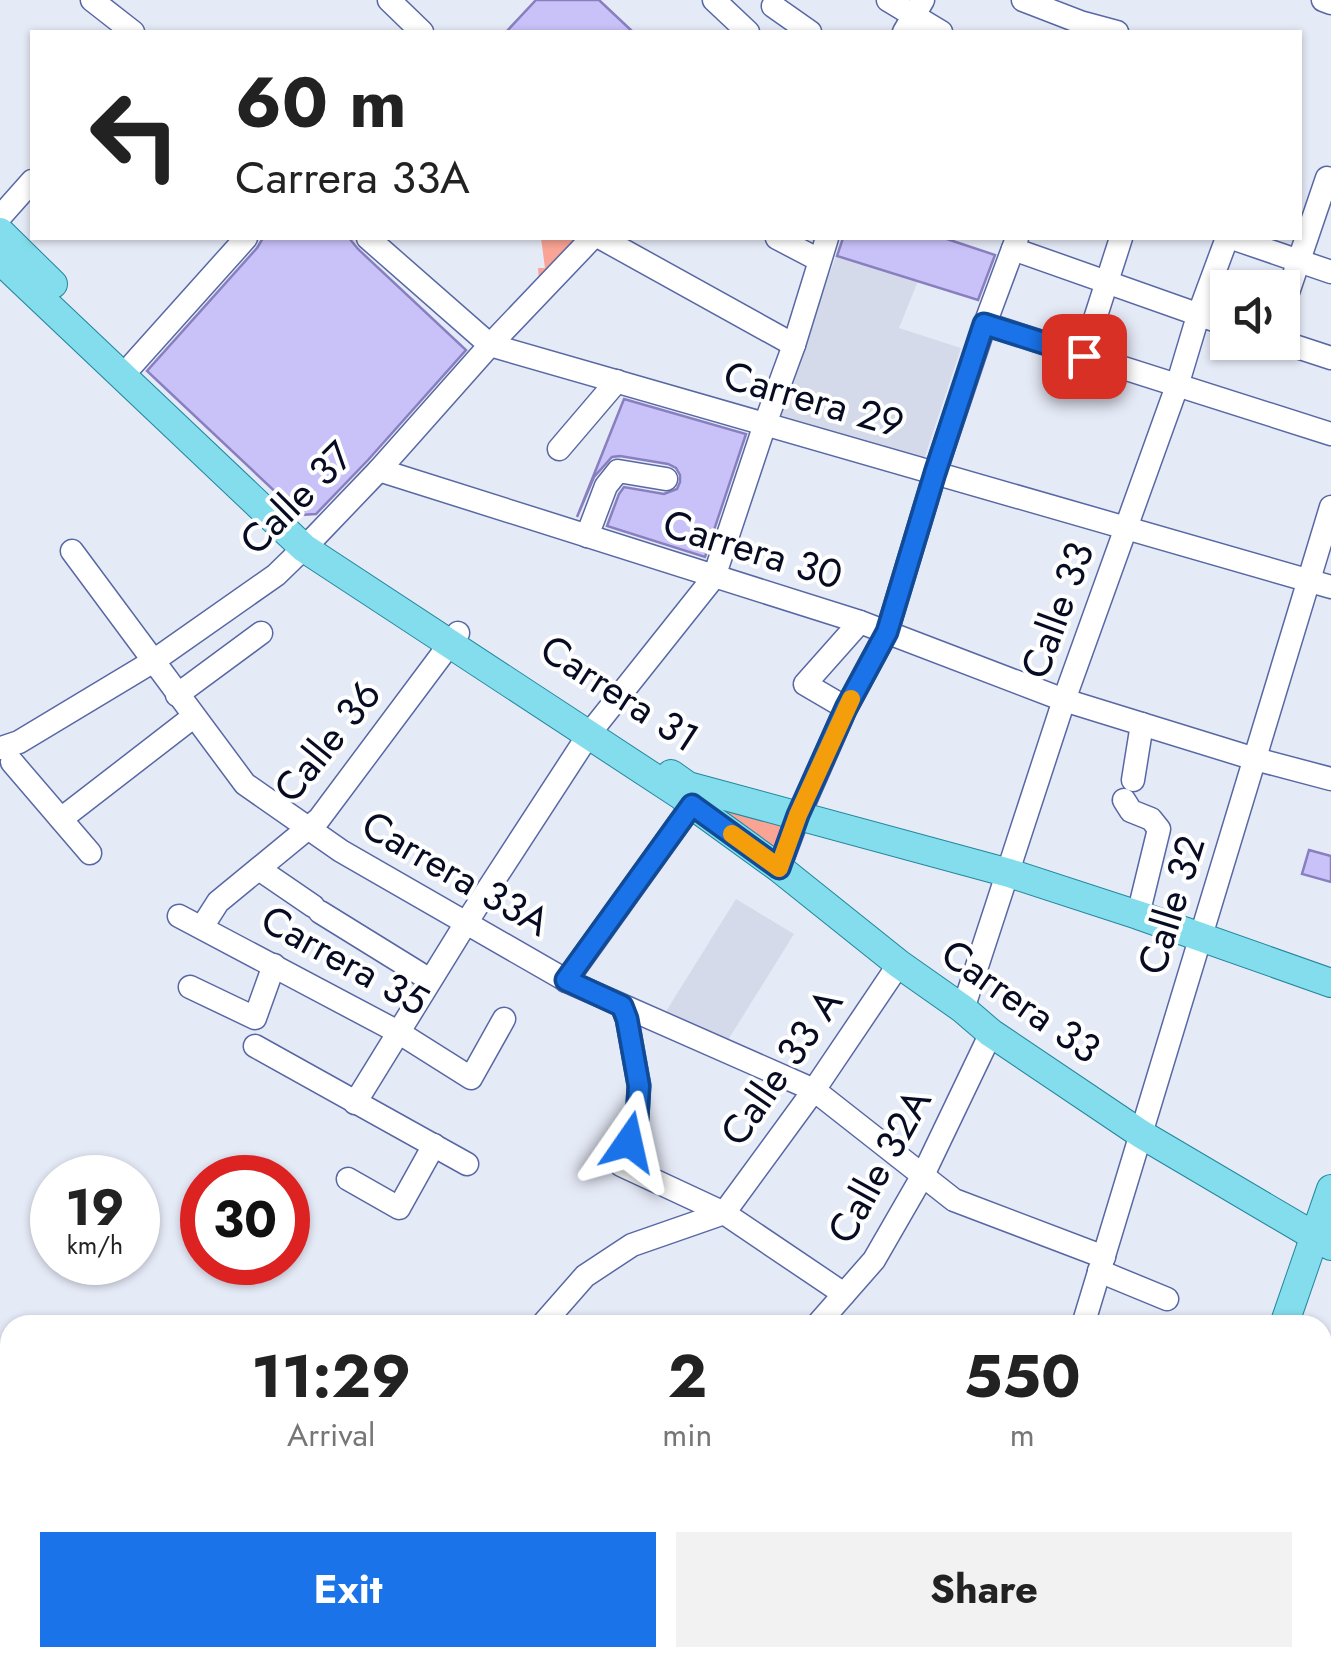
<!DOCTYPE html>
<style>
:root{--surface:#fff;--page:#f2f2f2;--text:#222;--muted:#767676;--accent:#1a73e8}
body{margin:0;font-family:Jost,sans-serif;background:var(--page);color:var(--text);height:100vh;display:flex;flex-direction:column;font-size:38px;white-space:nowrap}
*{box-sizing:border-box;margin:0}
p{font-size:32px;color:var(--muted)}
.icon{flex:none;width:55px;height:55px;fill:none;stroke:currentColor;stroke-width:2;stroke-linecap:round;stroke-linejoin:round}
.map{position:relative;flex:1;overflow:hidden}
.panel{position:absolute;left:0px;top:1315px;width:1332px;height:352px;display:flex;flex-direction:column;background:var(--surface);border-radius:30px 30px 0 0;box-shadow:0 2px 8px #0004}
.panel>*{flex:none}
.banner{position:absolute;left:30px;top:30px;width:1272px;height:210px;border-radius:0px;box-shadow:0 2px 8px #0004;background:#fff;color:var(--text);overflow:hidden}
.controls{position:absolute;left:1210px;top:270px;display:grid;gap:20px}
.controls a{display:grid;place-items:center;width:90px;height:90px;border-radius:0px;background:var(--surface);box-shadow:0 2px 8px #0004;font-size:50px}
.speed{position:absolute;left:30px;top:1155px;display:flex;gap:20px;font-size:50px;font-weight:700;text-align:center}
.speed>*{display:grid;place-content:center;width:130px;height:130px;border-radius:50%;background:var(--surface);box-shadow:0 2px 8px #0004;line-height:1}
.speed small{font-size:25px;font-weight:400}
.speed .limit{border:15px solid #d22;background:#fff;color:#111}
.pin{position:absolute;display:grid;place-items:center;width:85px;height:85px;color:#fff;margin:-42px;border-radius:20px;box-shadow:0 5px 15px #0006}
.me{position:absolute;width:110px;margin:-55px;rotate:11deg;stroke-linejoin:round;filter:drop-shadow(0 0 8px #0008)}
.turn{display:flex;align-items:center;gap:35px;height:210px;padding:0 40px;font-size:45px}
.turn .icon{width:130px;height:130px;stroke-width:2.5}
.turn b{display:block;font-size:70px;line-height:85px}
.eta{display:flex;justify-content:space-evenly;align-items:center;height:170px;text-align:center}
.eta b{font-size:60px;font-weight:700;line-height:70px}
.button{display:flex;gap:20px;margin-top:auto;padding:20px 40px}
.button a{flex:1;height:115px;border-radius:0px;background:var(--accent);color:#fff;font-size:40px;font-weight:700;line-height:115px;text-align:center}
.button a+a{background:var(--page);color:var(--text)}
.map>svg:first-child{display:block}
</style>
<div class="map">
<svg width="1331" height="1667" viewBox="0 0 1331 1667">
<rect width="100%" height="100%" fill="#e5eaf7"/>
<g fill="#d5daea">
<polygon points="836,256 918,281 899,328 961,348 924,459 775,420"/>
<polygon points="736,899 794,934 723,1048 665,1013"/>
</g>
<g fill="#faa495">
<polygon points="541,238 580,238 539,280 538,268 545,268"/>
<polygon points="705,800 785,819 774,853"/>
</g>
<g fill="#c9c2f9" stroke="#897fbf" stroke-width="2.5">
<polygon points="536,0 599,0 633,32 506,32"/>
<polygon points="263,238 349,238 358,249 466,350 368,460 316,514 300,515 147,371 257,248"/>
<polygon points="843,238 944,238 995,255 978,300 837,256"/>
<polygon points="624,399 746,434 705,557 607,526 619,494 624,487 664,494 677,489 680,482 680,475 676,468 668,464 620,456 612,457 594,477 577,517"/>
<polygon points="1309,850 1331,856 1331,882 1302,874"/>
</g>
<g fill="none" stroke-linecap="round" stroke-linejoin="round">
<defs>
<g id="minor">
<polyline points="92,0 133,32"/>
<polyline points="389,0 422,32"/>
<polyline points="714,0 748,32"/>
<polyline points="888,0 941,32"/>
<polyline points="1023,0 1080,22 1117,32"/>
<polyline points="1323,0 1331,3"/>
<polyline points="773,6 810,32"/>
<polyline points="904,32 923,0"/>
<polyline points="0,217 32,181"/>
<polyline points="368,238 490,345 1331,587"/>
<polyline points="601,238 794,345"/>
<polyline points="777,238 819,260"/>
<polyline points="1232,238 1331,272"/>
<polyline points="1013,249 1228,325"/>
<polyline points="1282,310 1327,178"/>
<polyline points="985,324 1331,434"/>
<polyline points="1282,342 1331,358"/>
<polyline points="1083,356 1121,238"/>
<polyline points="133,364 246,238"/>
<polyline points="559,449 617,381"/>
<polyline points="379,470 860,622 1064,700 1255,759 1331,779"/>
<polyline points="587,536 606,486 618,471 666,479"/>
<polyline points="72,551 245,784 341,851 569,982 814,1090 954,1200 1104,1257"/>
<polyline points="177,695 261,633"/>
<polyline points="846,708 805,684 860,622"/>
<polyline points="1,748 19,742 152,662 276,575 312,540 379,470 490,345 592,238"/>
<polyline points="12,762 90,853"/>
<polyline points="1133,780 1142,724"/>
<polyline points="1124,800 1131,811 1151,819 1159,829 1138,915"/>
<polyline points="61,819 193,717"/>
<polyline points="779,868 799,815 846,708 887,632 935,473 985,324 1017,238"/>
<polyline points="259,869 313,906"/>
<polyline points="320,912 430,980"/>
<polyline points="179,916 398,1032 471,1078 504,1019"/>
<polyline points="202,927 218,902 319,819 458,633"/>
<polyline points="566,981 692,805"/>
<polyline points="190,987 255,1018 274,965"/>
<polyline points="622,1006 627,1019 639,1085 637,1119 621,1165 724,1213 844,1294"/>
<polyline points="963,1009 1064,700 1177,386 1198,316 1227,238"/>
<polyline points="255,1046 467,1164"/>
<polyline points="355,1103 466,923 589,734 714,577 765,424 794,345 827,238"/>
<polyline points="348,1179 399,1208 434,1145"/>
<polyline points="724,1213 814,1090 899,964"/>
<polyline points="1099,1271 1167,1299"/>
<polyline points="542,1325 585,1276 632,1245 724,1213"/>
<polyline points="817,1325 874,1260 923,1175 991,1033"/>
<polyline points="1083,1325 1331,507"/>
<polyline points="1322,1471 1331,1475"/>
</g>
<g id="major">
<polyline points="0,232 53,284"/>
<polyline points="0,260 304,548 682,796 692,805 779,868 899,964 963,1009 991,1033 1141,1134 1331,1246"/>
<polyline points="671,774 688,786 1009,873 1138,915 1331,983"/>
<polyline points="1284,1325 1331,1189"/>
<polyline points="1322,1595 1331,1594"/>
<polyline points="1008,1667 1015,1658"/>
</g>
</defs>
<use href="#minor" stroke="#5768a4" stroke-width="25"/>
<use href="#major" stroke="#22869d" stroke-width="30"/>
<use href="#minor" stroke="#fff" stroke-width="22"/>
<use href="#major" stroke="#83ddec" stroke-width="28"/>
</g>
<g fill="none" stroke-linecap="round" stroke-linejoin="round">
<defs>
<polyline id="route" points="629,1142 637,1119 639,1086 627,1019 622,1006 566,980 692,805 779,868 798,815 846,708 887,632 935,473 984,324 1084,356"/>
</defs>
<use href="#route" stroke="#114b97" stroke-width="25"/>
<use href="#route" stroke="#1a73e8" stroke-width="18"/>
<polyline stroke="#f59e0b" stroke-width="18" points="732,834 779,868 798,815 851,699"/>
</g>
<g text-anchor="middle" stroke-width="8" stroke-linejoin="round" paint-order="stroke">
<g font-size="40" fill="#070c23" stroke="#fff">
<text transform="translate(814 399) rotate(16)" y="14">Carrera 29</text>
<text transform="translate(296 498) rotate(-45)" y="14">Calle 37</text>
<text transform="translate(753 549) rotate(17)" y="14">Carrera 30</text>
<text transform="translate(1057 610) rotate(-70)" y="14">Calle 33</text>
<text transform="translate(620 693) rotate(33)" y="14">Carrera 31</text>
<text transform="translate(327 741) rotate(-51)" y="14">Calle 36</text>
<text transform="translate(456 873) rotate(30)" y="14">Carrera 33A</text>
<text transform="translate(1171 905) rotate(-73)" y="14">Calle 32</text>
<text transform="translate(345 960) rotate(29)" y="14">Carrera 35</text>
<text transform="translate(1021 1001) rotate(35)" y="14">Carrera 33</text>
<text transform="translate(781 1067) rotate(-55)" y="14">Calle 33 A</text>
<text transform="translate(879 1166) rotate(-61)" y="14">Calle 32A</text>
</g>
</g>
</svg>
<div class="controls">
<a><svg class="icon" aria-label="sound" viewBox="0 0 24 24"><path d="M4 9h4l5-4v14l-5-4H4zM17 9q2 3 0 6"/></svg></a>
</div>
<div class="speed"><div>19<small>km/h</small></div><div class="limit">30</div></div>
<div class="pin" style="left:1084px;top:356px;background:#d93025"><svg class="icon" aria-label="arrive" viewBox="0 0 24 24"><path d="M6 21V4h12l-3 4 3 4H6"/></svg></div>
<svg class="me" style="left:629px;top:1142px" viewBox="-20 -20 40 40"><path d="M0-17L14 15 0 8-14 15z" fill="#1a73e8" stroke="#fff" stroke-width="4"/></svg>
<div class="banner">
<div class="turn"><svg class="icon" aria-label="left" viewBox="0 0 24 24"><path d="M17 20v-9H6M10 6l-5 5 5 5"/></svg><div><b>60 m</b>Carrera 33A</div></div>
</div>
<section class="panel">
<div class="eta">
<div><b>11:29</b><p>Arrival</p></div>
<div><b>2</b><p>min</p></div>
<div><b>550</b><p>m</p></div>
</div>
<div class="button"><a>Exit</a><a>Share</a></div>
</section>
</div>
